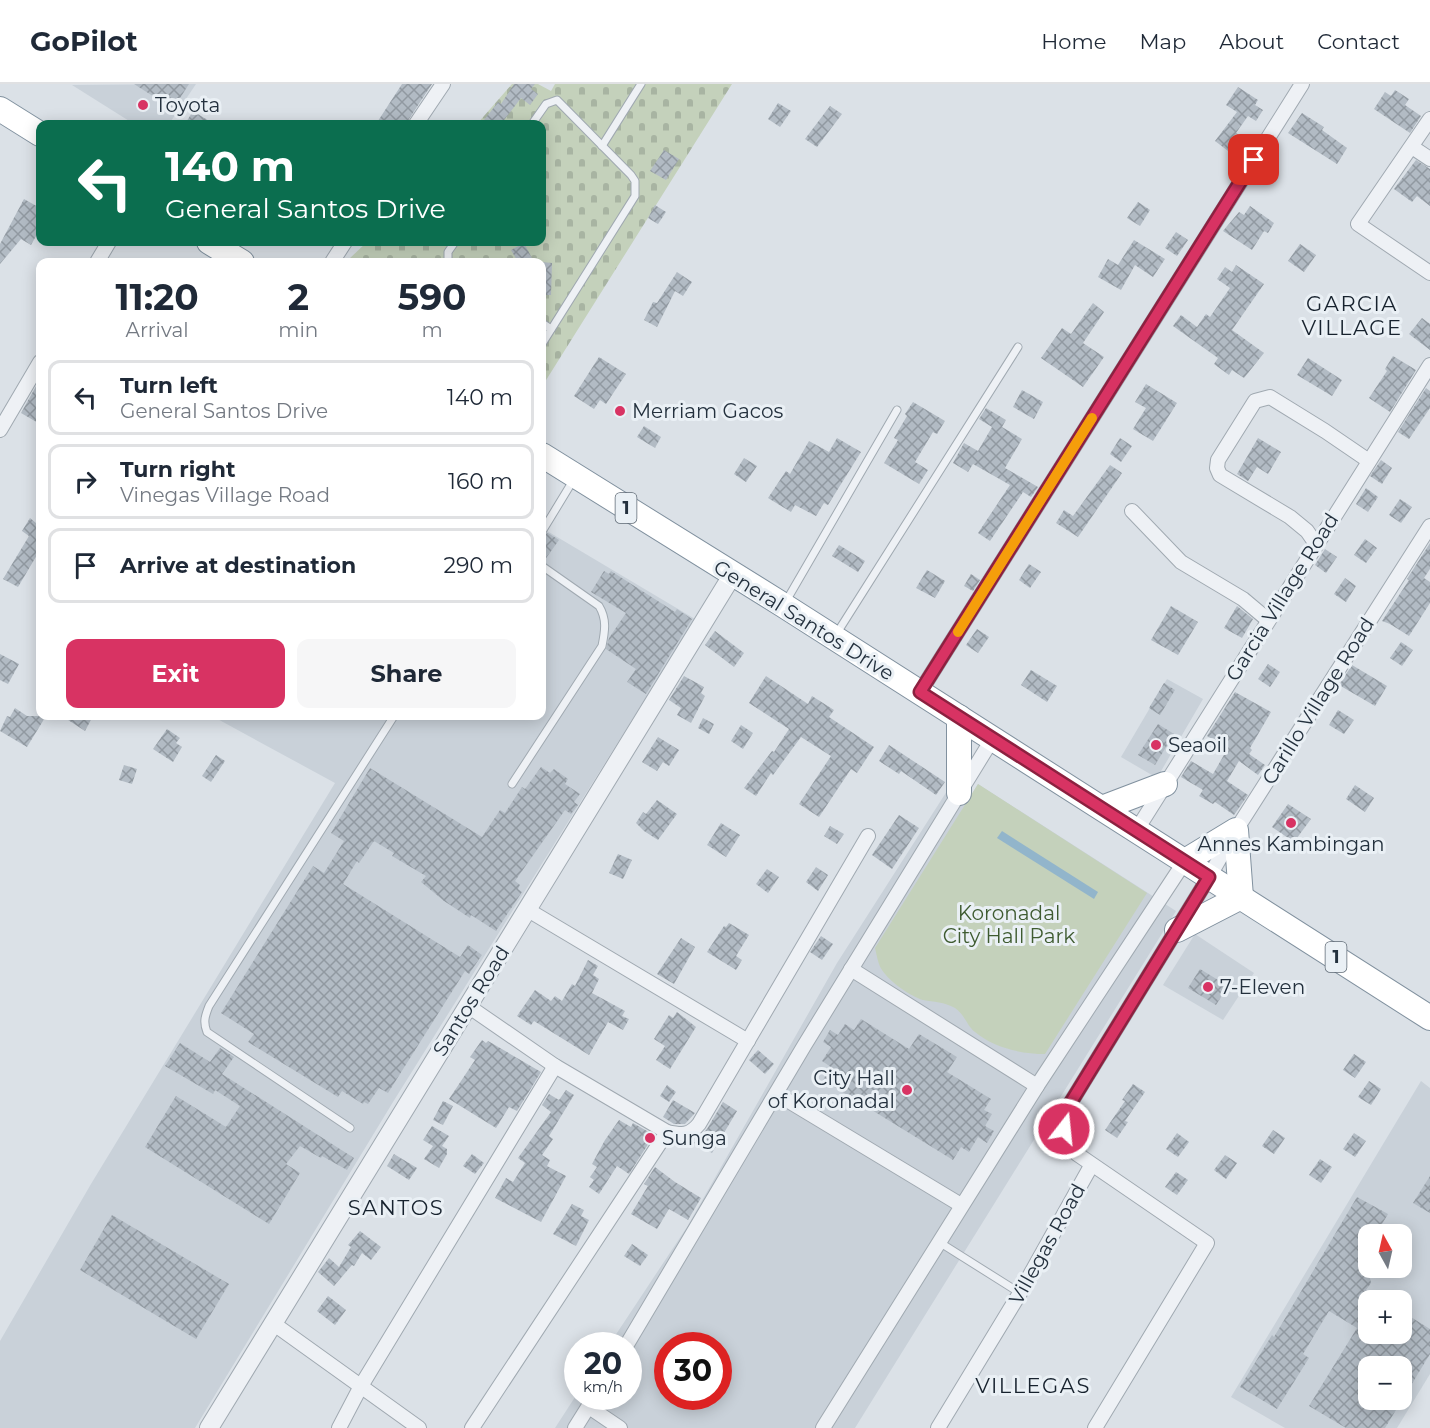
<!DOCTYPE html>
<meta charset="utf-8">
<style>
:root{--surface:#fff;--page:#f6f6f7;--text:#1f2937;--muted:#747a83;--line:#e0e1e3;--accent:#d83363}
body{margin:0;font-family:Montserrat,sans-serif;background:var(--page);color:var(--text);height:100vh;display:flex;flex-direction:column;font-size:22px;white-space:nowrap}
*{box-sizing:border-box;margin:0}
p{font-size:20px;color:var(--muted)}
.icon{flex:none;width:33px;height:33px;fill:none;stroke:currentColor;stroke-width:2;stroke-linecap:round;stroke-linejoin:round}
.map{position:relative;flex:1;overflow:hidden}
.sheet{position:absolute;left:36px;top:174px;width:510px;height:462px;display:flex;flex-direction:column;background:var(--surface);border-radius:12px;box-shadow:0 3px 15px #0003}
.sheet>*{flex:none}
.banner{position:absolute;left:36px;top:36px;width:510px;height:126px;border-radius:12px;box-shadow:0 3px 15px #0003;background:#0b6e4f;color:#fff;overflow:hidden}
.needle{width:39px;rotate:352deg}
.tools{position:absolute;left:1358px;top:1140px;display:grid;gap:12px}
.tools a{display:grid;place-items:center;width:54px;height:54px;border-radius:12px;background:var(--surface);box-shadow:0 3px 15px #0003;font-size:30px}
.speed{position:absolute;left:564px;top:1248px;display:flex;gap:12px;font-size:30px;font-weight:700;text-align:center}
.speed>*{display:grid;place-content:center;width:78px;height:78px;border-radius:50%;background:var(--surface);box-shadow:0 3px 15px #0003;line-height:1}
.speed small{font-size:15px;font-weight:400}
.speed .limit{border:9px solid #d22;background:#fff;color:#111}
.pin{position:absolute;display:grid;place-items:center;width:51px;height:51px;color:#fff;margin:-26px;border-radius:12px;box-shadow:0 3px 9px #0006}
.me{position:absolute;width:66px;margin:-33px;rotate:16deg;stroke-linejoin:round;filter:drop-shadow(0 0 4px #0008)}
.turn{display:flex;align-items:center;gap:21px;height:126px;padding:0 30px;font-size:27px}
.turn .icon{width:78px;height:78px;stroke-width:2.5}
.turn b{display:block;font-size:42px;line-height:51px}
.eta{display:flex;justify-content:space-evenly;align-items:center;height:102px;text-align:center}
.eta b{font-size:36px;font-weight:700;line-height:42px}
.primary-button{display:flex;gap:12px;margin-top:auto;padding:12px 30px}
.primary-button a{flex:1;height:69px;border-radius:12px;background:var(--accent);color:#fff;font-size:24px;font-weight:700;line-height:69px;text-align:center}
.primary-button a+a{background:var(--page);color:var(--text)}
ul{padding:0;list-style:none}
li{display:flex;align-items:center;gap:18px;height:75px;margin:0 12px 9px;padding:0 18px;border:3px solid var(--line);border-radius:12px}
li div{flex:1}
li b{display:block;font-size:22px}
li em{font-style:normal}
header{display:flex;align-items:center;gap:36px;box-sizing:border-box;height:84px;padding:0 30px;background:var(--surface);border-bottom:2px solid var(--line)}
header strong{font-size:28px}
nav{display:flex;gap:33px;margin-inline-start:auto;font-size:21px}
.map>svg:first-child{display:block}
</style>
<header>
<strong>GoPilot</strong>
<nav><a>Home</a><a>Map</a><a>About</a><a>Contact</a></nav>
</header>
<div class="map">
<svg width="1430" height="1344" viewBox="0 0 1430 1344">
<defs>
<pattern id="cemetery-stones" width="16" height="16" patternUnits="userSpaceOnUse" patternTransform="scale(1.5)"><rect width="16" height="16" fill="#c4d1bb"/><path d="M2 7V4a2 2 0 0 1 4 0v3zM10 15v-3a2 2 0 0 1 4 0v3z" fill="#a8b4a2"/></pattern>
<pattern id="building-cross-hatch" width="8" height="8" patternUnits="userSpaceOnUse" patternTransform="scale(1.5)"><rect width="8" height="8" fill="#b2bbc4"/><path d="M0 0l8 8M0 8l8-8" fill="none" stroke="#9199a1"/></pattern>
</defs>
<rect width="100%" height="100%" fill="#dbe1e7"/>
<g fill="#c9d1d9" fill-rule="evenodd">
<polygon points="196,0 169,40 134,40 72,1"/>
<polygon points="542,444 695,535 393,1018 195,1344 0,1344 0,1257 91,1100 335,699 212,632 542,632"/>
<polygon points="1167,595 1203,615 1157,694 1121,673"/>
<path d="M978,700L1176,827L855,1344H555L577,1310L578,1312H628V1262L609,1261L687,1143L837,879L947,707L967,718ZM668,1262H718V1312H668Z"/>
<polygon points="1195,850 1254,889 1223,936 1163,901"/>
<path d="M1421,997L1430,1004V1290L1397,1344H1285L1231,1313ZM1368,1150H1401V1184H1368ZM1368,1216H1401V1250H1368ZM1368,1282H1401V1316H1368Z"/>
</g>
<path fill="#c4d1bb" d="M978,700L1147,809L1045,970C1022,970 994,964 975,948C967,942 965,931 955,924C944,918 934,918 923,916C910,912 890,898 882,886C878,880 877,872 875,864Z"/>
<polygon fill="url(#cemetery-stones)" points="512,0 538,0 551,7 555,0 732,0 543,301 542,299 542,178 355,178 349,175 367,158 542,158 542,40 477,40"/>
<polygon fill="#92b5cb" points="1002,747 1098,808 1094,815 997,754"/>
<g fill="url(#building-cross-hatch)" fill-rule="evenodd">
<polygon points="134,0 189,0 173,25"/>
<polygon points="402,0 432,0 409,35 407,40 376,40"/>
<polygon points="514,0 535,0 531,5 538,10 530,21 521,14 501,40 491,40 484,36 498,18 501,20"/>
<polygon points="1238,3 1258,16 1255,21 1263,26 1256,37 1248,32 1236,49 1248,57 1236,73 1215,57 1237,28 1226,21"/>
<polygon points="1395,6 1409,15 1405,21 1421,32 1410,49 1374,25 1385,8 1391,12"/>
<polygon points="778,19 791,27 780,43 768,35"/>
<polygon points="830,22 842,30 817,63 805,55"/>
<polygon points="193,27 214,40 185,40"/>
<polygon points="1302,29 1324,43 1322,46 1347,64 1337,80 1288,49"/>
<polygon points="664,66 679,75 666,96 650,87"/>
<polygon points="1416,76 1430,85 1430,122 1417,112 1412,118 1394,105"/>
<polygon points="24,115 40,124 40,145 31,161 21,155 0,180 0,160"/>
<polygon points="1138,118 1150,126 1140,142 1127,134"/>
<polygon points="655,121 666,128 658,140 648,134"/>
<polygon points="1250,122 1274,139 1268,149 1264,147 1252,166 1223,147 1239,128 1244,131"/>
<polygon points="1176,148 1188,156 1177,172 1165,164"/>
<polygon points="1134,156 1165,175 1153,193 1135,181 1121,206 1098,193 1108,175 1118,181"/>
<polygon points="524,159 534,178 518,178 511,166"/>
<polygon points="1300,160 1316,171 1304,188 1288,177"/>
<polygon points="542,178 552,179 551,211 542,211"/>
<polygon points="1236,181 1264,200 1232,246 1264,269 1244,294 1232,286 1229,291 1214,280 1218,274 1173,242 1181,231 1197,243 1206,230 1210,233 1230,204 1217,195 1225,183 1232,188"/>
<polygon points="677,188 692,198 683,212 675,207 657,243 644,236 653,218 657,219"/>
<polygon points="1093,219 1104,228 1083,259 1104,273 1083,303 1041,274 1062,244 1071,250"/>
<polygon points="1422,234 1430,240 1430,266 1409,250"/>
<polygon points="1393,272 1416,286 1390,328 1369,314 1387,287 1385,285"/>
<polygon points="599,273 626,290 606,320 600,316 594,325 574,312"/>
<polygon points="1308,274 1342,296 1332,312 1297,291"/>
<polygon points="40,295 40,340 21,329"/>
<polygon points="1146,300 1177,319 1153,357 1133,345 1146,324 1135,318"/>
<polygon points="1426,304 1430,307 1430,324 1409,355 1398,348"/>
<polygon points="1022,306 1043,318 1034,335 1013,323"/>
<polygon points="913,318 945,337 937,350 933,348 915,378 928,386 919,400 884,379 898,356 894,354 907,332 905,330"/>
<polygon points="986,324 1006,336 1002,343 1022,355 1005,384 1038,403 1031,413 1023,408 990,457 978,449 1010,401 973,380 968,388 953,379 964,359 978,367 992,343 979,335"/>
<polygon points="644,342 661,353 655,364 637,353"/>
<polygon points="837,354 861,368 828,421 824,419 816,432 795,421 791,428 768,414 786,387 790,390 809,357 829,368"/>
<polygon points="1120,354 1132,362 1121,378 1110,370"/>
<polygon points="1258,354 1281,368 1268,390 1257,383 1248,397 1237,390"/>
<polygon points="744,374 757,382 746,398 734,390"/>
<polygon points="1381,376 1392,384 1382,400 1370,392"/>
<polygon points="1110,381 1122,389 1078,453 1056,439 1064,426 1073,432"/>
<polygon points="1366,404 1378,413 1368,428 1356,420"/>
<polygon points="1400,415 1412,423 1401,439 1389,431"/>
<polygon points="40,432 40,466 18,503 3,495 29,452 22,447 30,434 36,439"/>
<polygon points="548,449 559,456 544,477 542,476 542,451"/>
<polygon points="1365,455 1377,464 1366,479 1354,471"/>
<polygon points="1430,459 1430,485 1424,494 1430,498 1430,519 1409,552 1390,540 1382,537 1409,496 1407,495"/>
<polygon points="839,461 865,477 858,488 832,472"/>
<polygon points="1325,465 1337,473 1326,489 1315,481"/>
<polygon points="1029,480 1041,488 1030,504 1019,496"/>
<polygon points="927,486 945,497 935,514 916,504"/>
<polygon points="604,487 609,490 611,487 675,528 677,525 692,535 646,610 627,598 636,585 606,565 609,554 626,529 591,508"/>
<polygon points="971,490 980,496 973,507 964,502"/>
<polygon points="1345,494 1356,502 1346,518 1334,510"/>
<polygon points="1171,522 1198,538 1178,571 1151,556"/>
<polygon points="1237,522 1253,535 1242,554 1224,544"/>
<polygon points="977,545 989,553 978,569 966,561"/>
<polygon points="715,547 744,569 734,583 705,561"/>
<polygon points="1401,558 1413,566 1402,582 1390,574"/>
<polygon points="0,570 19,580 8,600 0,596"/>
<polygon points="1268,580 1280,588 1270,603 1258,595"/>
<polygon points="1352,581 1387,602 1375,622 1339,601"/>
<polygon points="1031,586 1057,602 1047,618 1021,601"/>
<polygon points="684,592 704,603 701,609 705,612 691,639 677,631 681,624 669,616"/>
<polygon points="766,592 808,620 812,612 834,626 829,633 874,663 857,689 851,685 819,733 799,720 831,672 801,653 773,691 771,689 756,712 744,704 772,667 774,668 789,645 749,619"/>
<polygon points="1164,599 1175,606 1160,631 1149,624"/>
<polygon points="1235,608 1271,628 1250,664 1252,666 1249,670 1265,681 1258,691 1239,677 1227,697 1248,711 1234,731 1215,718 1213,720 1199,712 1203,706 1181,693 1191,677 1213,690 1228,664 1207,652"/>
<polygon points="15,624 27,632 46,632 27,663 0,647 7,632 10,633"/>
<polygon points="1338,626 1354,636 1344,650 1329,641"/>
<polygon points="62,632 93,632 85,647"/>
<polygon points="703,634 714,640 709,650 698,644"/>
<polygon points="1158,640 1174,650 1155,681 1138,671"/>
<polygon points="741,641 753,649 743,665 731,657"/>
<polygon points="167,645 180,654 176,659 182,663 173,678 153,665"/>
<polygon points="658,653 679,666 669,682 663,678 657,687 642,678"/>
<polygon points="889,661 945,698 936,711 901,687 899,690 879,677"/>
<polygon points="216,671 225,677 211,698 202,692"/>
<polygon points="124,681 137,685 132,700 119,696"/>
<polygon points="541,683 550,689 554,685 568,695 565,700 580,710 574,718 578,721 571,730 565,726 515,797 520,801 518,805 522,808 496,847 471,831 470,834 444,817 421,798 426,792 392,772 394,769 374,757 359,779 357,777 343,800 460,873 468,861 482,871 469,890 465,887 388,1009 379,1004 368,1020 364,1018 363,1020 342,1007 338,1013 248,958 254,950 221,929 313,782 324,789 344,757 331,749 370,684 482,753 500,726 505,729 522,703 525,705"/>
<polygon points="1355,701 1374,714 1365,728 1346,715"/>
<polygon points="657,716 677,730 658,756 644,747 636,739 643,728 646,730"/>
<polygon points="1288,720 1311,735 1294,758 1272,743"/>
<polygon points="899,731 919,744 892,785 872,771"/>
<polygon points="721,739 740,751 726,773 707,761"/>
<polygon points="830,742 844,750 837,760 824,752"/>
<polygon points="618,770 632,776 623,795 609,789"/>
<polygon points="816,783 828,791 818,807 806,798"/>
<polygon points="767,785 779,793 768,809 756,800"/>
<polygon points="729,839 749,851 736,872 742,876 736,886 707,868 724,842 726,843"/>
<polygon points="821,852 833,860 822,876 810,868"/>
<polygon points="681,854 695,863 674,900 657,890"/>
<polygon points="588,876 598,882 593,891 599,895 592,909 625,927 622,932 629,935 623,946 608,938 589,971 534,937 531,941 517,932 535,906 551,917 555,912 562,917 572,900 575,902"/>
<polygon points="1200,885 1228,902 1216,921 1188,904"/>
<polygon points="677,928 696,943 670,985 656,976 665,962 654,955 669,931 673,934"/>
<polygon points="861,935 909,965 919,950 957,973 947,988 991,1015 984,1026 992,1030 985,1042 994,1047 987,1059 978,1053 969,1068 961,1063 953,1076 823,996 831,983 822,977 831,963 823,958 830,946 838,951 845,940 854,946"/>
<polygon points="482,956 486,959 488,957 541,988 517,1027 509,1023 496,1044 449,1015 475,976 470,973"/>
<polygon points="180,959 210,978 220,964 234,973 222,990 354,1074 347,1086 322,1072 321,1074 300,1062 286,1080 300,1089 269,1140 145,1063 176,1012 226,1043 240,1022 215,1006 213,1010 165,982"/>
<polygon points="758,966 774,980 765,990 749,976"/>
<polygon points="1354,970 1366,978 1355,994 1343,986"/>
<polygon points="1369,997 1381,1005 1371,1021 1358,1013"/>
<polygon points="1133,1000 1145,1008 1125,1037 1128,1038 1117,1054 1105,1046 1125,1017 1122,1016"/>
<polygon points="667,1001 676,1008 669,1018 660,1012"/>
<polygon points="566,1006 574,1011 549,1052 553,1055 542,1071 550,1076 547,1082 566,1092 541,1138 495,1114 506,1094 513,1098 525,1079 518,1074 551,1028 542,1021 549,1010 559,1016"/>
<polygon points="673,1016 695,1029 685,1040 674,1040 663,1033"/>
<polygon points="443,1017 453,1022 443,1041 433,1036"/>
<polygon points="723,1018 737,1027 712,1069 694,1059 707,1045"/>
<polygon points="619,1036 631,1043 633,1039 654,1051 629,1090 617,1082 599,1110 589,1103 594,1096 590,1093 597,1083 592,1080 605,1056"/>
<polygon points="432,1042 449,1052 442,1062 447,1065 447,1070 439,1084 424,1075 433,1062 423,1056"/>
<polygon points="1273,1046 1285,1054 1274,1070 1262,1062"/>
<polygon points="1177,1049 1189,1058 1178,1073 1166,1065"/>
<polygon points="1354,1049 1366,1057 1355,1073 1343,1065"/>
<polygon points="394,1070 417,1084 409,1096 387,1082"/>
<polygon points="472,1070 484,1079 475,1090 463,1082"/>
<polygon points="1225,1071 1237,1079 1226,1095 1214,1086"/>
<polygon points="1320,1075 1332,1083 1321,1099 1309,1091"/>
<polygon points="655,1083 675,1098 701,1114 688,1136 669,1125 657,1145 631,1130 648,1102 644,1100"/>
<polygon points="1176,1088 1188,1096 1177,1111 1165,1103"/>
<polygon points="1430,1092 1430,1129 1413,1119"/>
<path d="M1357,1113L1388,1130L1376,1150H1368V1164L1360,1179L1368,1184L1371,1199L1366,1206L1383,1216H1368V1250H1401V1227L1430,1245V1270L1385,1344H1346L1309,1322L1357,1244L1329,1227L1303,1270L1309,1274L1277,1325L1240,1303L1272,1251L1274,1253ZM1368,1282H1401V1316H1368Z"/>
<polygon points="572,1120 584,1126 581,1132 589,1136 576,1162 553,1150"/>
<polygon points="112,1131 229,1200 196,1255 80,1186"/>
<polygon points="360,1147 381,1163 371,1176 362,1169 354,1182 352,1181 334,1202 318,1188 329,1174 339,1183 351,1163 348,1161"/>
<polygon points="632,1160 648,1171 640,1182 624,1172"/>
<polygon points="328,1212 346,1226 335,1241 317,1227"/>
</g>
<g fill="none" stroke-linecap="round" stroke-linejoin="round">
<defs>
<g id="service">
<polyline points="532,40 546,20 557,16 631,91 635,97 635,112 542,260"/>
<polyline points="602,62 641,0"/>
<polyline points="448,178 448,168 455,158"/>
<polyline points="542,239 551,245"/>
<polyline points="543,446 574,395"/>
<polyline points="785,519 897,326"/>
<polyline points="837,549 1018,263"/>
<path d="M512,700L602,562C605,547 607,535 599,522L542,482"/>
<path d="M350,1044L207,948C203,938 205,932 209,922L394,632"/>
<polyline points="939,1158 1020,1209"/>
</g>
<g id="minor">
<polyline points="1430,35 1358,140 1430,189"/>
<polyline points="416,40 443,0"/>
<polyline points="1412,63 1430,75"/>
<polyline points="97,178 109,158"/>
<polyline points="332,178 345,158"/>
<polyline points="0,346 40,278"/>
<polyline points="1132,427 1181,478 1243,515 1268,536"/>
<polyline points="1316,460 1307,447 1290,433 1220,391 1217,384 1218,376 1255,317 1270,313 1325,347 1369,377"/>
<polyline points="920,608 1302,0"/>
<polyline points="1136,747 1430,281"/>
<polyline points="528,826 748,957"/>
<polyline points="851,885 1037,1002"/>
<polyline points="468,922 555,982 667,1048 472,1344"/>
<polyline points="777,1010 961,1121"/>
<path d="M667,1048C682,1051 689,1052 699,1040L868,752"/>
<polyline points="274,1240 419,1344"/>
<polyline points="626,1262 804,962 993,654"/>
<polyline points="589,1323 620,1344"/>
<polyline points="339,1344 361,1302 555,982"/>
<polyline points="575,1344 595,1312"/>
<polyline points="823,1344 1037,1002 1185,777"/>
<polyline points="938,1344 1020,1209 1091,1082"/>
<path d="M1095,1344L1207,1159L1077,1070C1065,1055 1060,1042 1068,1023L1209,793L1236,746L1430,442"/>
</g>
<polyline id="tertiary" points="209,1344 733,490"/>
<g id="trunk">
<polyline points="0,25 40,50"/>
<polyline points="209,158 242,178"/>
<polyline points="542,371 783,521 1430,934"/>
<polyline points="959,709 959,633"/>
<polyline points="1102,724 1165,700"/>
<polyline points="1185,777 1236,746 1241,813"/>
<polyline points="1177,846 1241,813"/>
</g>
</defs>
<use href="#service" stroke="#a0a9b1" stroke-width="9"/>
<use href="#minor" stroke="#a0a9b1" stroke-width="16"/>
<use href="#tertiary" stroke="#a0a9b1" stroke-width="20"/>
<use href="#trunk" stroke="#81919f" stroke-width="26"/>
<use href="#service" stroke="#eef1f5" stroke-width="7"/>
<use href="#minor" stroke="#eef1f5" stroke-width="14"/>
<use href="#tertiary" stroke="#eef1f5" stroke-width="18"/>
<use href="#trunk" stroke="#fff" stroke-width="24"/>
</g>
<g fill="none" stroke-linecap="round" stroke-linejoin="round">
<defs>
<polyline id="route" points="1064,1045 1064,1034 1068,1023 1209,793 920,608 1254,76"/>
</defs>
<use href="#route" stroke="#8c2140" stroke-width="15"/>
<use href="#route" stroke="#d83363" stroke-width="10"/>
<polyline stroke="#f59e0b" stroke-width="10" points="958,548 1092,334"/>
</g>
<g fill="#d83363" stroke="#eaf0f5" stroke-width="2">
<circle cx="143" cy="21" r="6"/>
<circle cx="620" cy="327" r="6"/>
<circle cx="1156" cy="661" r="6"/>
<circle cx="1291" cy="739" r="6"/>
<circle cx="1208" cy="903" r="6"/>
<circle cx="907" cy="1006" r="6"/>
<circle cx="650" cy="1054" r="6"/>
</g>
<g text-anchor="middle" stroke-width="6" stroke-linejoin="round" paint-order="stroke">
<g fill="#eaf0f5" stroke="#5f6a75" stroke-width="1.5">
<rect x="615.5" y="409" width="21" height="30" rx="4.5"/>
<rect x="1325.5" y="858" width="21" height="30" rx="4.5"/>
</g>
<g font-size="18" font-weight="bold" fill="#24313e">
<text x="626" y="430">1</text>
<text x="1336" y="879">1</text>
</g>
<g font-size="20" fill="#24313e" stroke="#eaf0f5" text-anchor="start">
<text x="155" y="28">Toyota</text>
<text x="632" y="334">Merriam Gacos</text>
<text x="1168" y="668">Seaoil</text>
<text x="1291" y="767" text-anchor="middle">Annes Kambingan</text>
<text x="1220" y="910">7-Eleven</text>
<text x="895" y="1001" text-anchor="end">City Hall<tspan x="895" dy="23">of Koronadal</tspan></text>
<text x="662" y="1061">Sunga</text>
</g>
<g font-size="20" fill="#24313e" stroke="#eaf0f5">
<text transform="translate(1282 513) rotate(-58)" y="7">Garcia Village Road</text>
<text transform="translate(804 536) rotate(32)" y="7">General Santos Drive</text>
<text transform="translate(1318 617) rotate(-58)" y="7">Carillo Village Road</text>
<text transform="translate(471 917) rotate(-58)" y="7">Santos Road</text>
<text transform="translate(1047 1160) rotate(-61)" y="7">Villegas Road</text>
</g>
<g font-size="20" fill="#3e5b30" stroke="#eaf0f5">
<text x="1009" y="836">Koronadal<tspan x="1009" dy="23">City Hall Park</tspan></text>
</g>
<g font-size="21" letter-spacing="1.5" fill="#17222e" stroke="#eaf0f5">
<text x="1352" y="227">GARCIA<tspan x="1352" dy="24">VILLAGE</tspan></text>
<text x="396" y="1131">SANTOS</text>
<text x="1033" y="1309">VILLEGAS</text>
</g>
</g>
</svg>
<div class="tools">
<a><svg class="needle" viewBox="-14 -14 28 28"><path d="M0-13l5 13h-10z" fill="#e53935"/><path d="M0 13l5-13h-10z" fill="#747a83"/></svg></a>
<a>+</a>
<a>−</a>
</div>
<div class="speed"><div>20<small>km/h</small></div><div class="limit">30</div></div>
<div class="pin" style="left:1254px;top:76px;background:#d93025"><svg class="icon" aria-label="arrive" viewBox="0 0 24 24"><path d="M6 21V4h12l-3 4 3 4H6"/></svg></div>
<svg class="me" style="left:1064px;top:1045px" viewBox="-20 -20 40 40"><circle r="17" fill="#d83363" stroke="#fff" stroke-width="3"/><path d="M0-11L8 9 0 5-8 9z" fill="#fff"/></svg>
<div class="banner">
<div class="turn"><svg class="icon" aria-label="left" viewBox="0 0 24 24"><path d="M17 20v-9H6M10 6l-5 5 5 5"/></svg><div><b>140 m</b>General Santos Drive</div></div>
</div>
<section class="sheet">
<div class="eta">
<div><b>11:20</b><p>Arrival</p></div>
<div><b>2</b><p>min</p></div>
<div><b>590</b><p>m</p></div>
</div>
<ul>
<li><svg class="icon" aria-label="left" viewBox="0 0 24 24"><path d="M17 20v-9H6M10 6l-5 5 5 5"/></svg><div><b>Turn left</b><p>General Santos Drive</p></div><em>140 m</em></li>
<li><svg class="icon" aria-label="right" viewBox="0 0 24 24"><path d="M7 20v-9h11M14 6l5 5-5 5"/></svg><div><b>Turn right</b><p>Vinegas Village Road</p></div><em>160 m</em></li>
<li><svg class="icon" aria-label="arrive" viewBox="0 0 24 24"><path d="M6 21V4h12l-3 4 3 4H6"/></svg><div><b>Arrive at destination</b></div><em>290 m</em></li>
</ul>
<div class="primary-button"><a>Exit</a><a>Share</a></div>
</section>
</div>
